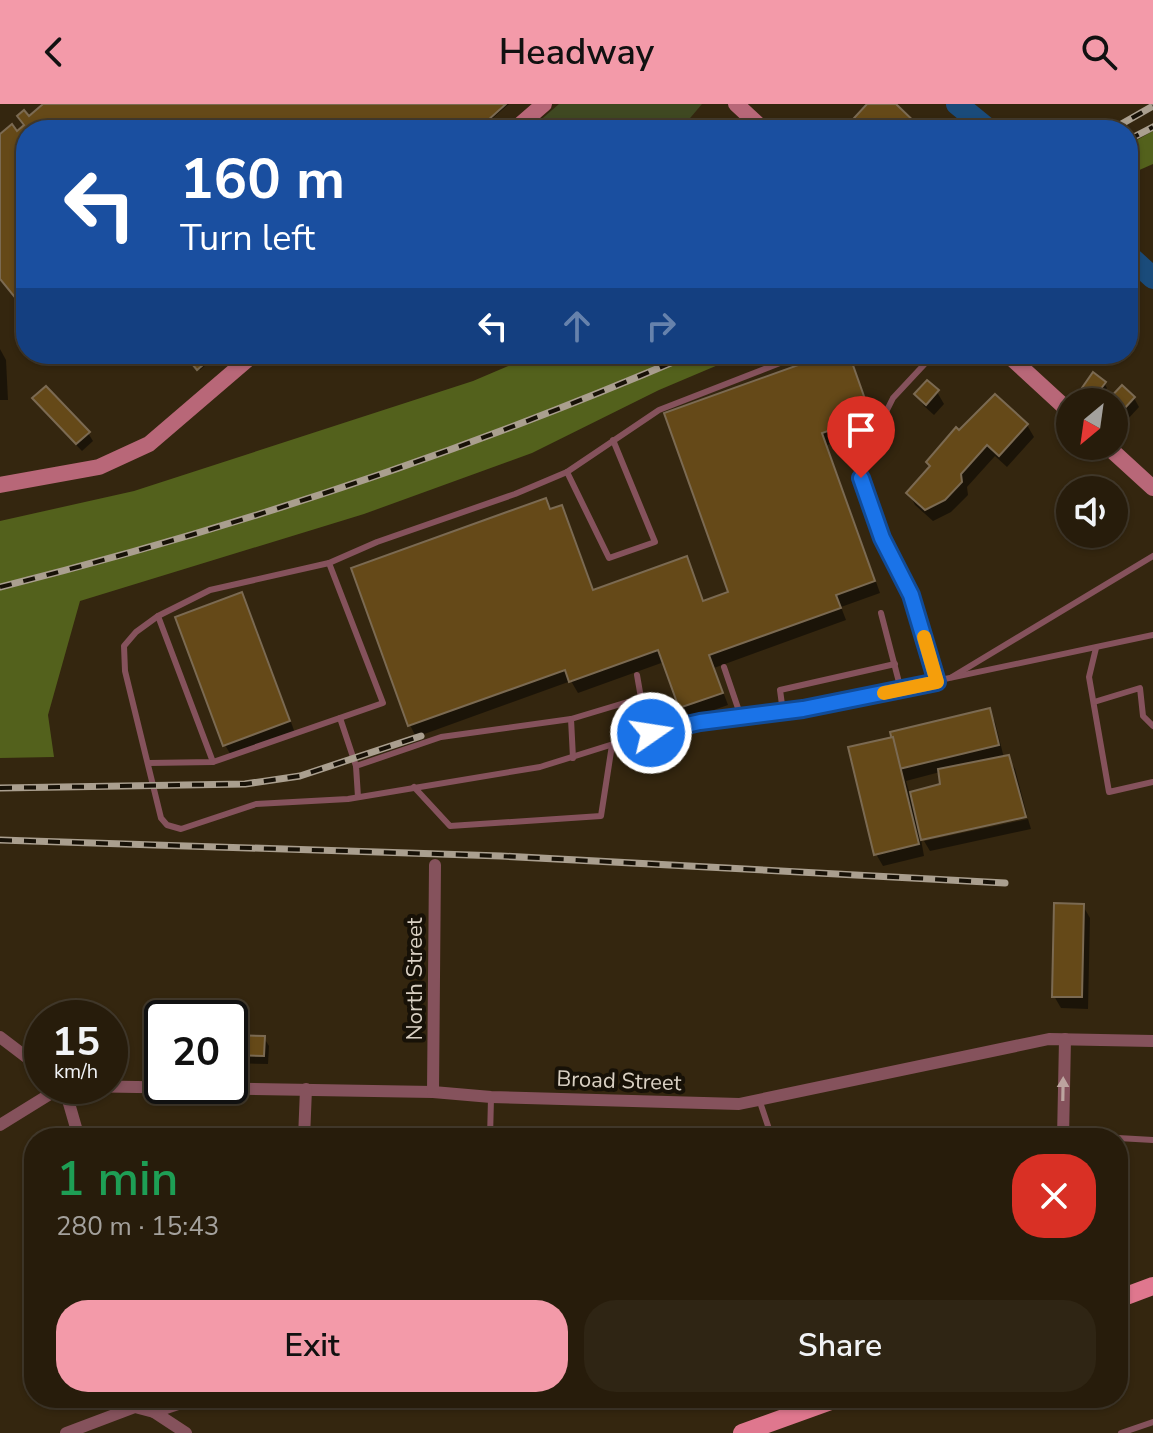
<!DOCTYPE html>
<meta charset="utf-8">
<style>
:root{--surface:#271c0b;--page:#2f2514;--text:#f1f3f6;--muted:#a4a19d;--line:#433a2c;--accent:#f39aa9}
body{margin:0;font-family:"Nunito Sans",sans-serif;background:var(--page);color:var(--text);height:100vh;display:flex;flex-direction:column;font-size:30px;white-space:nowrap}
*{box-sizing:border-box;margin:0}
p{font-size:26px;color:var(--muted)}
.icon{flex:none;width:44px;height:44px;fill:none;stroke:currentColor;stroke-width:2;stroke-linecap:round;stroke-linejoin:round}
.map{position:relative;flex:1;overflow:hidden}
.panel{position:absolute;left:24px;top:1024px;width:1104px;height:280px;display:flex;flex-direction:column;background:var(--surface);border-radius:32px;box-shadow:0 2px 6px #0004,0 0 0 2px var(--line)}
.panel>*{flex:none}
.guide{position:absolute;left:16px;top:16px;width:1122px;height:244px;border-radius:32px;box-shadow:0 2px 6px #0004,0 0 0 2px var(--line);background:#1a4fa0;color:#fff;overflow:hidden}
.needle{width:52px;rotate:209deg}
.tools{position:absolute;left:1056px;top:284px;display:grid;gap:16px}
.tools a{display:grid;place-items:center;width:72px;height:72px;border-radius:50%;background:var(--surface);box-shadow:0 2px 6px #0004,0 0 0 2px var(--line);font-size:40px}
.speed{position:absolute;left:24px;top:896px;display:flex;gap:16px;font-size:40px;font-weight:700;text-align:center}
.speed>*{display:grid;place-content:center;width:104px;height:104px;border-radius:50%;background:var(--surface);box-shadow:0 2px 6px #0004,0 0 0 2px var(--line);line-height:1}
.speed small{font-size:20px;font-weight:400}
.speed .limit{border:4px solid #111;border-radius:12px;background:#fff;color:#111}
.pin{position:absolute;display:grid;place-items:center;width:68px;height:68px;color:#fff;margin:-82px -34px;border-radius:50% 50% 50% 0;rotate:-45deg;box-shadow:0 0 8px #0007}
.pin .icon{rotate:45deg}
.me{position:absolute;width:88px;margin:-44px;rotate:77deg;stroke-linejoin:round;filter:drop-shadow(0 0 6px #0008)}
.turn{display:flex;align-items:center;gap:28px;height:168px;padding:0 32px;font-size:36px}
.turn .icon{width:104px;height:104px;stroke-width:2.5}
.turn b{display:block;font-size:56px;line-height:68px}
.lanes{display:flex;align-items:center;height:76px;padding:0 32px;background:#0003;justify-content:center;gap:40px;direction:ltr}
.lanes .off{opacity:.35}
.round{display:grid;place-items:center;flex:none;width:84px;height:84px;border-radius:32px;background:var(--page)}
.headline{display:flex;align-items:center;justify-content:space-between;height:136px;padding:0 32px}
h1{font-size:48px;font-weight:600;line-height:60px;color:#1e9e55}
.action{display:flex;gap:16px;margin-top:auto;padding:16px 32px}
.action a{flex:1;height:92px;border-radius:32px;background:var(--accent);color:#111;font-size:32px;font-weight:600;line-height:92px;text-align:center}
.action a+a{background:var(--page);color:var(--text)}
header{display:flex;justify-content:space-between;align-items:center;height:104px;padding:0 32px;background:var(--accent);color:#111;font-size:36px;font-weight:600}
.map>svg:first-child{display:block}
</style>
<header><svg class="icon" aria-label="back" viewBox="0 0 24 24"><path d="M15 5l-7 7 7 7"/></svg>Headway<svg class="icon" aria-label="search" viewBox="0 0 24 24"><circle cx="10" cy="10" r="6"/><path d="M15 15l6 6"/></svg></header>
<div class="map">
<svg width="1153" height="1329" viewBox="0 0 1153 1329">
<rect width="100%" height="100%" fill="#34260f"/>
<polygon fill="#3f4821" points="559,0 702,0 680,26 529,26"/>
<g fill="#53611c">
<polygon points="1153,27 1153,60 1128,71 1128,41"/>
<polygon points="536,250 744,250 659,286 532,349 364,410 80,497 48,611 54,653 0,654 0,417 134,387 473,277"/>
</g>
<g fill="#0007" fill-rule="evenodd">
<polygon points="46,0 509,0 479,26 26,26 26,204 0,173 0,32 17,30 27,21 29,14"/>
<polygon points="0,245 6,256 8,296 0,296"/>
<polygon points="103,250 117,250 109,257"/>
<polygon points="186,250 219,250 200,266"/>
<polygon points="835,250 848,250 852,258 876,324 827,341 880,489 841,503 846,516 714,564 728,601 688,615 664,558 578,589 571,577 416,633 410,621 551,407 561,403 568,415 594,487 686,455 704,498 731,489"/>
<polygon points="1104,279 1107,284 1097,298 1082,296 1079,291"/>
<polygon points="937,288 944,300 934,311 924,302 917,290"/>
<polygon points="995,293 1027,321 1034,333 1007,363 995,352 967,383 968,391 951,408 933,417 915,401 909,389 959,328"/>
<polygon points="35,294 88,329 93,337 82,347 40,303"/>
<polygon points="1134,294 1139,303 1115,329 1114,298 1109,298"/>
<polygon points="241,491 248,502 295,629 232,653 225,641"/>
<path d="M989,606L995,618L1004,654L1008,653L1015,665L1027,711L923,733V736L920,730L924,752L883,762L876,750L894,635ZM940,668L942,681L910,691L906,677Z"/>
<polygon points="1028,715 1031,725 930,747 924,737"/>
<polygon points="1083,802 1090,814 1088,905 1061,904 1054,892"/>
<polygon points="230,933 264,934 269,942 268,960 230,959"/>
</g>
<g fill="none" stroke-linecap="round" stroke-linejoin="round">
<g stroke="#1a4b7a" stroke-width="22">
<polyline points="957,0 989,26"/>
<polyline points="1128,151 1153,174"/>
</g>
</g>
<g fill="#654918" stroke="#7b6a52" stroke-width="2">
<polygon points="43,0 506,0 477,26 26,26 26,207 0,175 0,30 12,20 17,27 24,21 17,12 24,6 29,12"/>
<polygon points="867,0 896,0 923,26 843,26"/>
<polygon points="184,250 216,250 197,266"/>
<polygon points="829,250 849,250 871,312 822,329 875,477 836,491 841,504 709,551 723,589 679,604 658,546 569,578 565,566 408,622 351,464 546,394 550,405 562,401 593,486 687,452 703,497 728,488 664,309"/>
<polygon points="1093,268 1106,278 1091,298 1086,298 1077,291"/>
<polygon points="927,276 939,286 926,301 914,290"/>
<polygon points="1122,281 1135,293 1114,316 1114,298 1106,298"/>
<polygon points="46,282 90,328 76,340 32,294"/>
<polygon points="995,290 1028,320 999,352 987,341 961,370 962,378 945,396 925,406 906,389 930,362 926,358 956,323 959,326"/>
<polygon points="242,488 290,617 223,642 175,513"/>
<polygon points="990,604 999,641 899,665 890,628"/>
<polygon points="893,633 919,740 874,751 848,643"/>
<polygon points="1009,651 1026,713 921,736 910,688 940,680 938,665"/>
<polygon points="1054,799 1084,800 1082,893 1052,893"/>
<polygon points="230,931 265,932 264,952 230,951"/>
</g>
<g fill="none" stroke-linecap="round" stroke-linejoin="round">
<g stroke="#85525c" stroke-width="6">
<polyline points="803,250 659,306 567,368 515,390 377,438 329,459 210,486 158,512 136,528 124,542 125,567 161,714 167,721 181,725 256,700 348,695 540,663 642,631 700,618 803,605 1153,531"/>
<polyline points="934,250 893,294 883,314 852,338 850,344 882,434 911,491 937,578"/>
<polyline points="567,368 609,454 655,438 613,336"/>
<polyline points="881,509 901,586"/>
<polyline points="158,512 213,658"/>
<polyline points="1096,544 1089,573 1109,688 1153,678"/>
<polyline points="724,563 741,613"/>
<polyline points="637,571 641,594"/>
<polyline points="952,573 1153,452"/>
<polyline points="1094,598 1140,584 1143,612 1153,622"/>
<polyline points="783,608 780,586 895,560"/>
<polyline points="340,614 356,662"/>
<polyline points="573,654 571,615 641,594 651,629"/>
<polyline points="149,659 213,658 383,599 329,459"/>
<polyline points="414,683 450,722 601,712 612,641"/>
<polyline points="358,693 356,662 441,633 571,615"/>
<polyline points="759,995 772,1034"/>
<polyline points="490,1034 491,994"/>
<polyline points="1051,1034 1062,1032 1116,1034"/>
<polyline points="1118,1034 1153,1036"/>
<polyline points="1121,1329 1153,1318"/>
</g>
<g stroke="#85525c" stroke-width="12">
<polyline points="0,933 42,965"/>
<polyline points="64,982 79,1034"/>
<polyline points="77,982 433,988 491,993 739,1000 1049,935 1153,937"/>
<polyline points="433,988 435,761"/>
<polyline points="0,1021 63,982"/>
<polyline points="304,1034 306,985"/>
<polyline points="1063,1034 1065,935"/>
<polyline points="154,1308 186,1329"/>
<polyline points="66,1329 135,1303 154,1308 196,1294"/>
</g>
<g stroke="#b86778" stroke-width="16">
<polyline points="736,0 764,26"/>
<polyline points="514,26 544,0"/>
<polyline points="1007,250 1070,308"/>
<polyline points="1107,342 1153,384"/>
<polyline points="0,381 99,363 149,340 254,250"/>
</g>
<g stroke="#df778e" stroke-width="18">
<polyline points="1118,1195 1153,1182"/>
<polyline points="742,1329 839,1294"/>
</g>
<defs>
<g id="rail">
<polyline points="1111,26 1153,2"/>
<polyline points="1128,36 1153,23"/>
<path d="M0,483C237,424 468,346 692,250"/>
<polyline points="0,684 245,680 300,672 421,632"/>
<polyline points="0,736 501,752 1005,779"/>
</g>
</defs>
<use href="#rail" stroke="#aa9f8f" stroke-width="7"/>
<use href="#rail" stroke="#171107" stroke-width="4" stroke-dasharray="12" stroke-linecap="butt"/>
</g>
<defs><path id="oneway-solid" d="M-6-.8H1V-3.2L6.5 0L1 3.2V.8H-6Z" transform="scale(2)"/></defs>
<use fill="#bca49f" href="#oneway-solid" transform="translate(1063 985) rotate(-89)"/>
<g fill="none" stroke-linecap="round" stroke-linejoin="round">
<defs>
<polyline id="route" points="651,629 700,618 803,605 937,578 911,491 882,434 861,374"/>
</defs>
<use href="#route" stroke="#114b97" stroke-width="20"/>
<use href="#route" stroke="#1a73e8" stroke-width="14"/>
<polyline stroke="#f59e0b" stroke-width="14" points="884,589 937,578 924,533"/>
</g>
<g text-anchor="middle" stroke-width="8" stroke-linejoin="round" paint-order="stroke">
<g font-size="22" fill="#d9d0c3" stroke="#171107">
<text transform="translate(414 875) rotate(-90)" y="8">North Street</text>
<text transform="translate(619 976) rotate(2)" y="8">Broad Street</text>
</g>
</g>
</svg>
<div class="tools">
<a><svg class="needle" viewBox="-14 -14 28 28"><path d="M0-13l5 13h-10z" fill="#e53935"/><path d="M0 13l5-13h-10z" fill="#a4a19d"/></svg></a>
<a><svg class="icon" aria-label="sound" viewBox="0 0 24 24"><path d="M4 9h4l5-4v14l-5-4H4zM17 9q2 3 0 6"/></svg></a>
</div>
<div class="speed"><div>15<small>km/h</small></div><div class="limit">20</div></div>
<div class="pin" style="left:861px;top:374px;background:#d93025"><svg class="icon" aria-label="arrive" viewBox="0 0 24 24"><path d="M6 21V4h12l-3 4 3 4H6"/></svg></div>
<svg class="me" style="left:651px;top:629px" viewBox="-20 -20 40 40"><circle r="17" fill="#1a73e8" stroke="#fff" stroke-width="3"/><path d="M0-11L8 9 0 5-8 9z" fill="#fff"/></svg>
<div class="guide">
<div class="turn"><svg class="icon" aria-label="left" viewBox="0 0 24 24"><path d="M17 20v-9H6M10 6l-5 5 5 5"/></svg><div><b>160 m</b>Turn left</div></div>
<div class="lanes"><svg class="icon" aria-label="left" viewBox="0 0 24 24"><path d="M17 20v-9H6M10 6l-5 5 5 5"/></svg><svg class="icon off" aria-label="ahead" viewBox="0 0 24 24"><path d="M12 20V5M6 11l6-6 6 6"/></svg><svg class="icon off" aria-label="right" viewBox="0 0 24 24"><path d="M7 20v-9h11M14 6l5 5-5 5"/></svg></div>
</div>
<section class="panel">
<div class="headline"><div><h1>1 min</h1><p>280 m · 15:43</p></div><a class="round" style="background:#d93025;color:#fff"><svg class="icon" aria-label="close" viewBox="0 0 24 24"><path d="M6 6l12 12M18 6L6 18"/></svg></a></div>
<div class="action"><a>Exit</a><a>Share</a></div>
</section>
</div>
